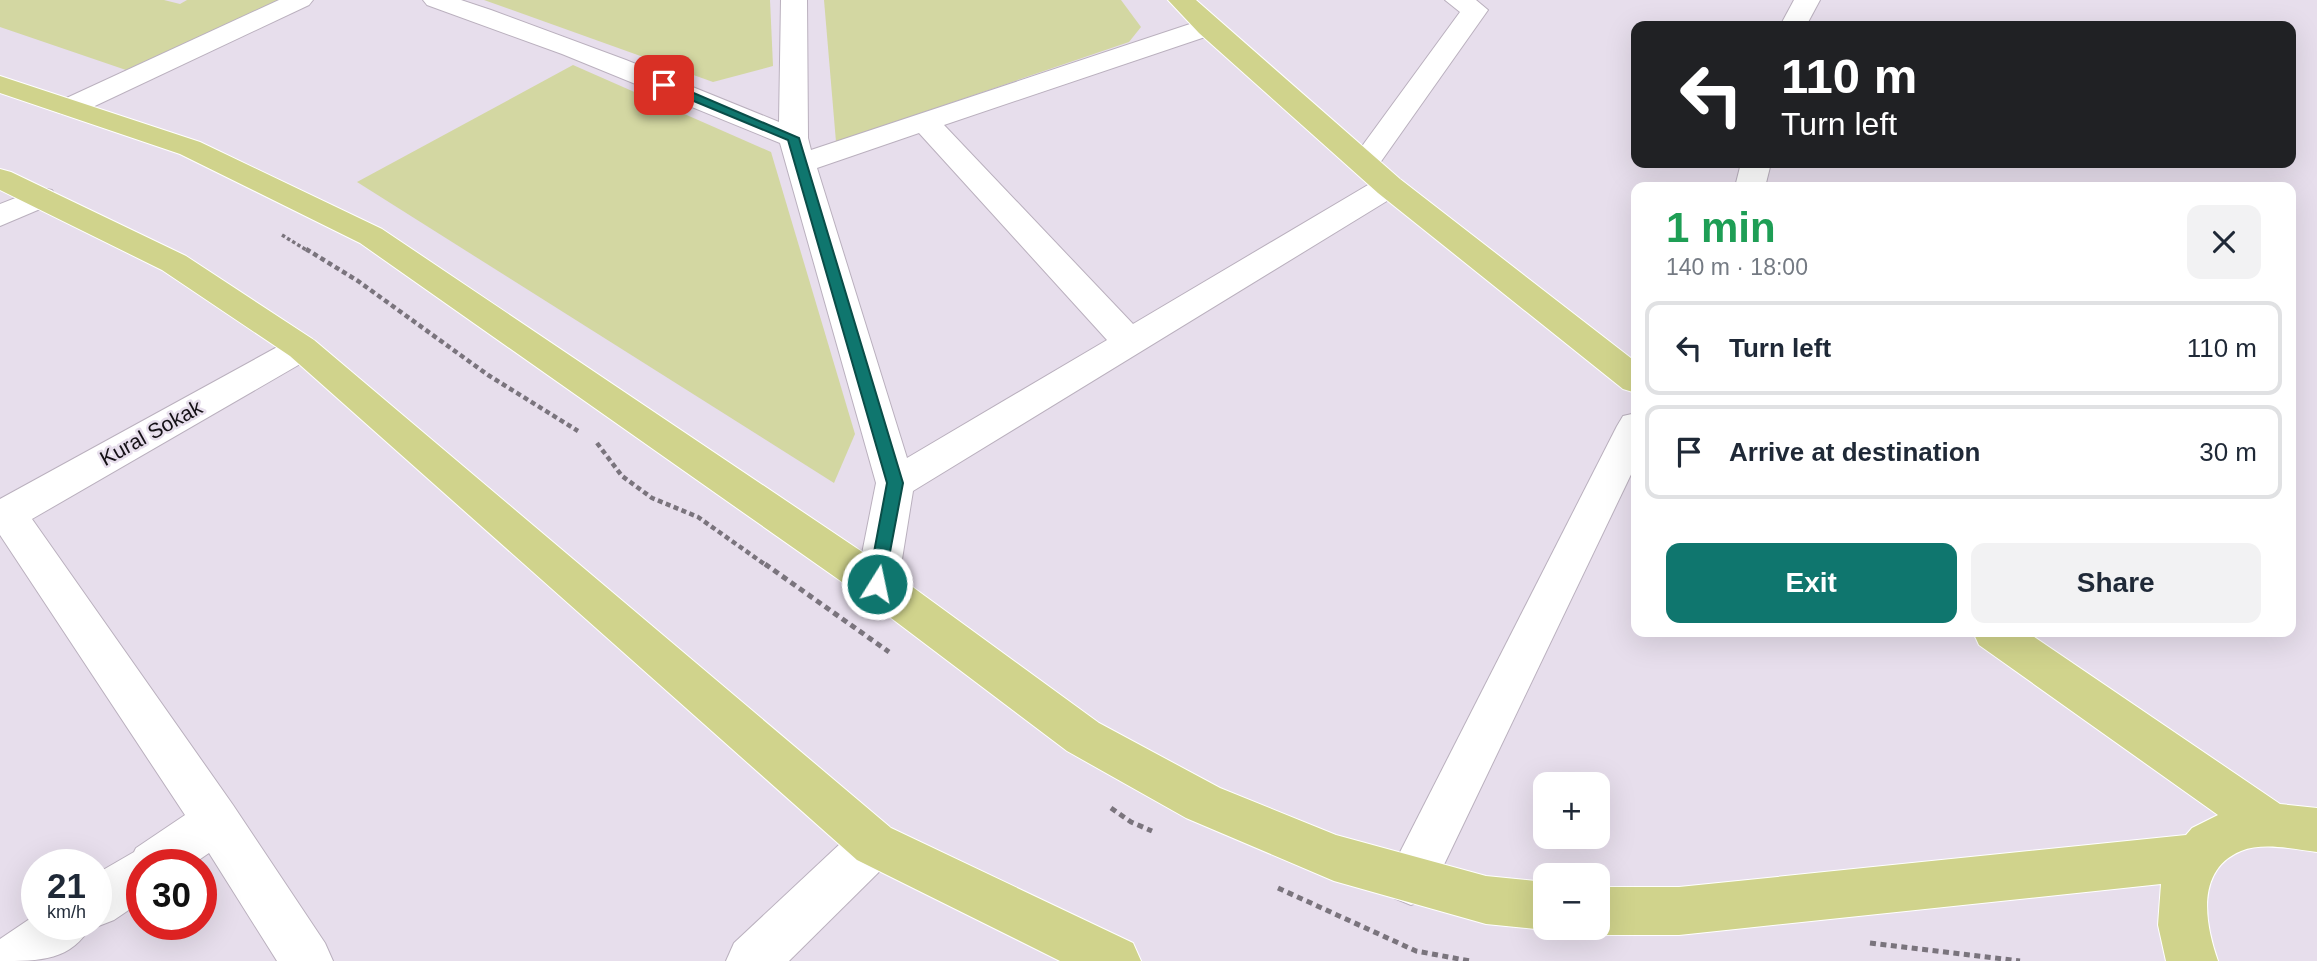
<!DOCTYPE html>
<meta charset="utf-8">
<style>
:root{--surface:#fff;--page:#f2f2f3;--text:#1f2937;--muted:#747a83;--line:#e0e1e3;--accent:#0f766e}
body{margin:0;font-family:Helvetica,sans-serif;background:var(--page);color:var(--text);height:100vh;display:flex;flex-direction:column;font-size:26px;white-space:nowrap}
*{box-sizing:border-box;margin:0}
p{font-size:23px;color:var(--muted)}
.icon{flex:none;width:38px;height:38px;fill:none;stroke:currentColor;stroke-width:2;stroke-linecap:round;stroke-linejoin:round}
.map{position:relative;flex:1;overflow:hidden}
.panel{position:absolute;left:1631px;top:182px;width:665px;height:455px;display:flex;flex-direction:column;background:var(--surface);border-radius:14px;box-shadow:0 7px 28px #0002}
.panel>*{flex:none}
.guide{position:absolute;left:1631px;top:21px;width:665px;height:147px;border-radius:14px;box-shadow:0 7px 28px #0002;background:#202124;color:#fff;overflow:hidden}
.fabs{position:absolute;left:1533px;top:772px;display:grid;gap:14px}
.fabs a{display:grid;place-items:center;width:77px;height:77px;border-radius:14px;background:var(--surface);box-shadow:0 7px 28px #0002;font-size:35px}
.speed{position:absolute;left:21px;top:849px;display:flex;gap:14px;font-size:35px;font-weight:700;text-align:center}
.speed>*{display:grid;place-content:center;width:91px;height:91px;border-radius:50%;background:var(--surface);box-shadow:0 7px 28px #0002;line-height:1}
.speed small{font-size:18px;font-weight:400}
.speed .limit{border:10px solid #d22;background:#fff;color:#111}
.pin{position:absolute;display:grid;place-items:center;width:60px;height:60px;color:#fff;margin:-30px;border-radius:14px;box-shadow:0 4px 10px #0006}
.me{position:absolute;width:77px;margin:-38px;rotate:10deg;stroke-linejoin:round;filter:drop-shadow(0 0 5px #0008)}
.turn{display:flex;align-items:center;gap:24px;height:147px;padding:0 35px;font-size:32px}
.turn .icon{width:91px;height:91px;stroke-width:2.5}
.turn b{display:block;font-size:49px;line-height:60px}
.round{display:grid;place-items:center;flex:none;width:74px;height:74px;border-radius:14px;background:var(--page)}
.head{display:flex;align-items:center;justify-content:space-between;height:119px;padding:0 35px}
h1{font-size:42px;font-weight:700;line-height:52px;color:#1e9e55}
.cta{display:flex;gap:14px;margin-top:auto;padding:14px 35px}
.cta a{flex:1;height:80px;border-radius:14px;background:var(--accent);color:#fff;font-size:28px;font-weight:700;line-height:80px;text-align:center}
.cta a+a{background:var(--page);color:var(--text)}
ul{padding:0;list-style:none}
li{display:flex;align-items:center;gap:21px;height:94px;margin:0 14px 10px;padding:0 21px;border:4px solid var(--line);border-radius:14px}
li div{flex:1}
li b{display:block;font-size:26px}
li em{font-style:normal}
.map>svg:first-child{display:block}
</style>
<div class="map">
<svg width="2317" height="961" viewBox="0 0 2317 961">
<rect width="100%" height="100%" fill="#e7deec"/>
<g fill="#d3d7a2">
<polygon points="0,0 164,0 180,4 187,0 281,0 126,70 0,27"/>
<polygon points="484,0 770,0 773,66 713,82"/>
<polygon points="824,0 1121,0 1141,27 1129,42 836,142"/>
<polygon points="573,65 771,152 855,434 834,483 357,182"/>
</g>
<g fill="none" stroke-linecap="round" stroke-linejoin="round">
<defs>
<g id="minor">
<polygon points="279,0 313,0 309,5 80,113 70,116 60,113 56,107 60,101"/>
<path d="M423,0H461L491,10L626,60L779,122L781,0H807L808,138L811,150L1199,21L1208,19L1217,21L1221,27L1217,33L944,125L1133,324L1378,179L1389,177L1400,179L1404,186L1400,193L913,491L898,584L892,596L877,601L862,596L856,584L876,483L780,143L562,54L427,5ZM919,133L1107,340L907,458L817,168Z"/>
<polygon points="1445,0 1476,0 1488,10 1375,170 1364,173 1353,170 1349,164 1460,12"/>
<polygon points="1794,0 1820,0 1806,26 1780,26"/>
<polygon points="1741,163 1771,163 1765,187 1735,187"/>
<polygon points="41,188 52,190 56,197 52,204 0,226 0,204"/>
<path d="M302,336L314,340L319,348L314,356L32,519L233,805L325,943L333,961H277L209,853L193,864H142V901L114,920L96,927L91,925C72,961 40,961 0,961V939L37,914V924H96V874L134,852L136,848L185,815L0,535V499L290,340Z"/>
<polygon points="1636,413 1636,464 1428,898 1411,905 1394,898 1386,881 1394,864 1617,426 1623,416"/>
<polygon points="874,821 891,828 898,844 891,860 789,961 726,961 734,943 857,828"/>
</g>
<g id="major">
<polygon points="1168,0 1196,0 1400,179 1636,362 1636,393 1623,389 1378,193 1199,33"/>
<polygon points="0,76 200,142 382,229 892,572 1099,723 1220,788 1336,835 1486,876 1545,882 1545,928 1552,928 1545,930 1486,924 1334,881 1186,818 1067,751 862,596 360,243 180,154 0,93"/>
<polygon points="0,169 11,172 186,256 314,340 891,828 1133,943 1141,961 1060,961 857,860 290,356 162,270 0,190"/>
<path d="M1973,632H2027L2280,804L2317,808V852C2294,849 2263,842 2241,851C2195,870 2205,924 2218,961H2166L2158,925L2161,884L1679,935H1598L1580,928H1598V887H1679L2186,835L2192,828L2218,815L1979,645Z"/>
</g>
</defs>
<use href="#minor" stroke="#bab0be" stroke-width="2"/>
<use href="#major" stroke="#fff" stroke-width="2"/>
<polyline stroke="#7a747d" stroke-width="3.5" stroke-dasharray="3.5 2.5" stroke-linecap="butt" points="282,235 308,251"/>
<g stroke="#7a747d" stroke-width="4.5" stroke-dasharray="5 3.5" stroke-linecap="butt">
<polyline points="306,249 358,281 488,375 578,431"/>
<polyline points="597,443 622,476 652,498 698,517 767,566"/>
</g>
<g stroke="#7a747d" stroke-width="5" stroke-dasharray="6 4.5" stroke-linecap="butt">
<polyline points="765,564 889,652"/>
<polyline points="1111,808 1131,822 1152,831"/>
<polyline points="1278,888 1416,951 1470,961"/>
<polyline points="1870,943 2020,961"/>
</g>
<use href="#minor" fill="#fff" fill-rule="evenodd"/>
<use href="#major" fill="#d0d38c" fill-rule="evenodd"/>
</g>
<polygon fill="#0f766e" stroke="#0a4d48" stroke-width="2" points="660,82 668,82 799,138 903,483 883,589 871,589 868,584 887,483 788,140 660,87"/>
<g text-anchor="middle" stroke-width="5" stroke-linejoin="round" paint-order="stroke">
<g font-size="21" fill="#141015" stroke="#e7deec">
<text transform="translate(151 433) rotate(-29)" y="7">Kural Sokak</text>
</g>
</g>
</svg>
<div class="fabs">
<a>+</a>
<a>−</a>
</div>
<div class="speed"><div>21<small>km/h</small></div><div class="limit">30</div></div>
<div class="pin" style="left:664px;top:85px;background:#d93025"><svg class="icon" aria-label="arrive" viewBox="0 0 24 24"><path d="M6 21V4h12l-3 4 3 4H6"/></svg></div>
<svg class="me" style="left:877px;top:584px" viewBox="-20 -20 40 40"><circle r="17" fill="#0f766e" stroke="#fff" stroke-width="3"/><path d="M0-11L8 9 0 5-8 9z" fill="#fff"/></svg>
<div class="guide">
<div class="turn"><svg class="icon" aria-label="left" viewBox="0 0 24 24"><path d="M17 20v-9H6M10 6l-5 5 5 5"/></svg><div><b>110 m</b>Turn left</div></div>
</div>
<section class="panel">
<div class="head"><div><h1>1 min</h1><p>140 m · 18:00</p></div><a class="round"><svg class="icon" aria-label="close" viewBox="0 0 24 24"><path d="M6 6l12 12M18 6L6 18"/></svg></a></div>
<ul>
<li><svg class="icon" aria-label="left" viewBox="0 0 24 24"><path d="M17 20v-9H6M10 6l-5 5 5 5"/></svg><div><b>Turn left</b></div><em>110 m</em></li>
<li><svg class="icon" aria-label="arrive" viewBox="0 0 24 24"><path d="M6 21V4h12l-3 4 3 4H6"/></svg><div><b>Arrive at destination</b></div><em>30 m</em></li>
</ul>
<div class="cta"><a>Exit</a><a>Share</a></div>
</section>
</div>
